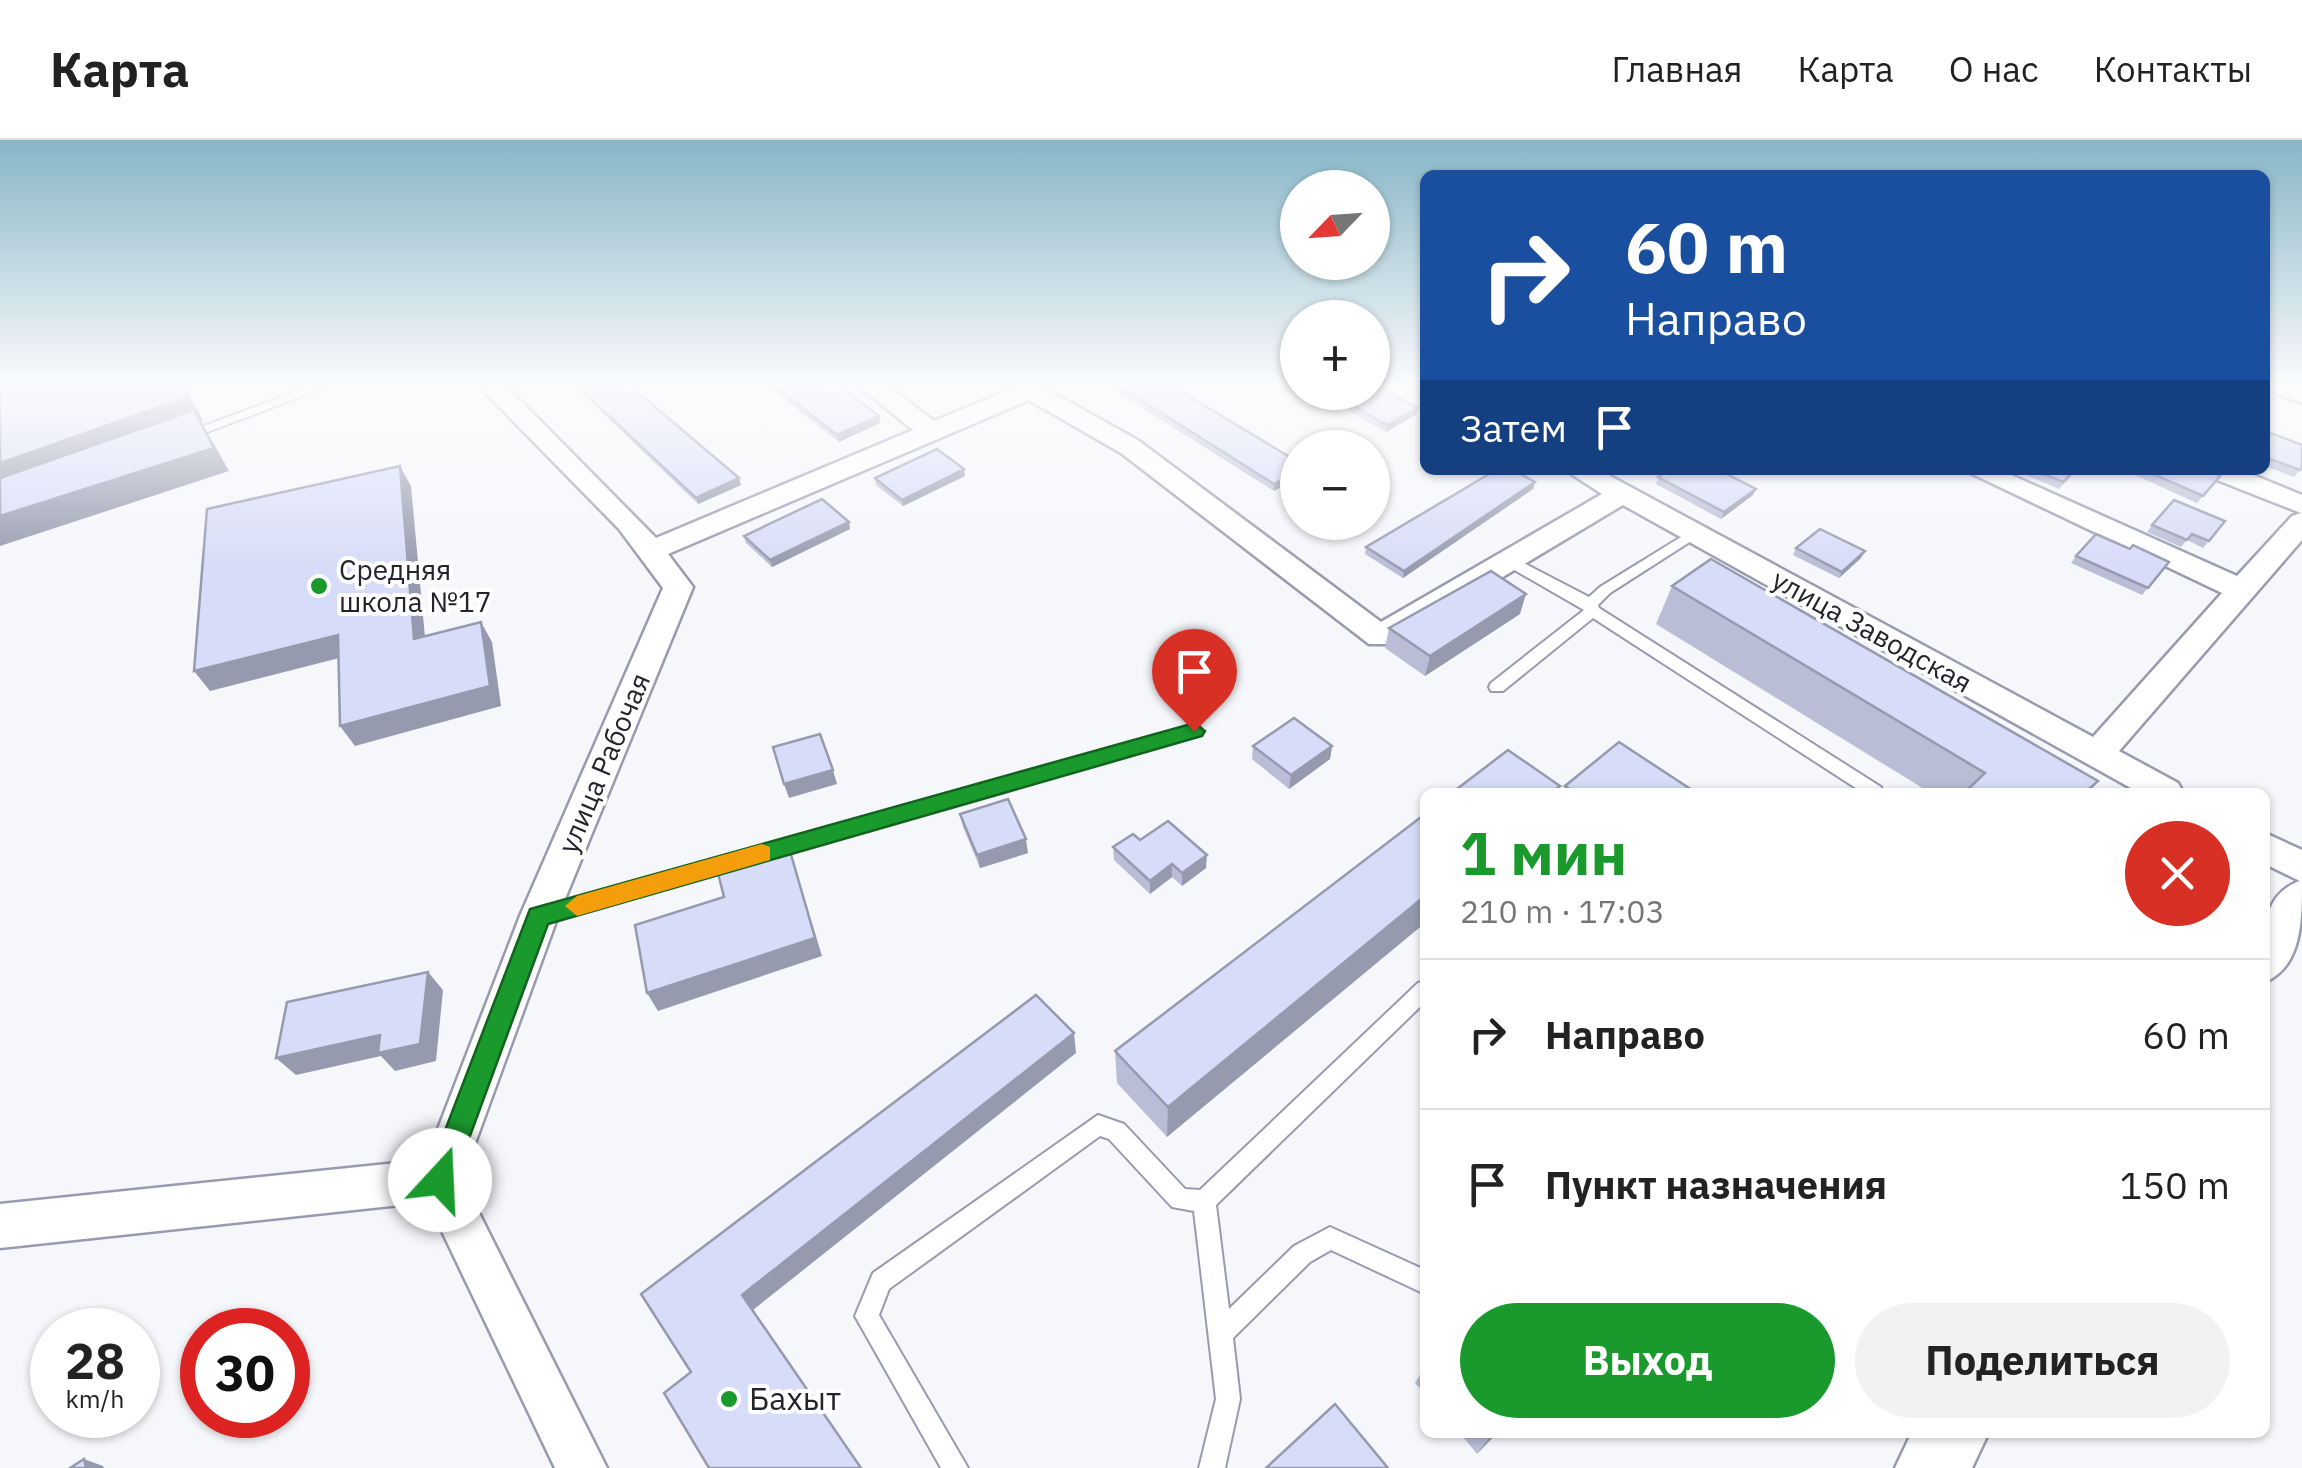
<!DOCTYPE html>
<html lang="ru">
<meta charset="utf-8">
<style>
:root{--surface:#fff;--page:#f2f2f2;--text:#222;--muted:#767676;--line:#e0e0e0;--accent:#1a992d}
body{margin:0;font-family:"IBM Plex Sans",sans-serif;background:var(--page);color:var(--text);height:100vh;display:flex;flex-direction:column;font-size:38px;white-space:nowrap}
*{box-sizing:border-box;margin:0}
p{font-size:32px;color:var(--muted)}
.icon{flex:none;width:55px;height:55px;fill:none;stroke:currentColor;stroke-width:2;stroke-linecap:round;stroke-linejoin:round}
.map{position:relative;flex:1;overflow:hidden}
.drawer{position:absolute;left:1420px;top:648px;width:850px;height:650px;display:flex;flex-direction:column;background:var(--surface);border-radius:15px;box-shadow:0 2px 8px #0004}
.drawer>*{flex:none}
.hud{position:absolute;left:1420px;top:30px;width:850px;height:305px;border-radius:15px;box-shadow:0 2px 8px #0004;background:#1a4fa0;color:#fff;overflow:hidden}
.needle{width:65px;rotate:245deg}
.controls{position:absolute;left:1280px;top:30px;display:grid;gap:20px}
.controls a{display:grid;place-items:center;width:110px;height:110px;border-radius:50%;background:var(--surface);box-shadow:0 2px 8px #0004;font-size:50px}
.speed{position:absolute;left:30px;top:1168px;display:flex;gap:20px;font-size:50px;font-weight:700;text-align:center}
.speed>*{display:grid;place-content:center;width:130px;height:130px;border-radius:50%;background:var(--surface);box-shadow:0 2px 8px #0004;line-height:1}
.speed small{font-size:25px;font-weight:400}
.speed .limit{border:15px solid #d22;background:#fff;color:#111}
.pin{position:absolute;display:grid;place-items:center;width:85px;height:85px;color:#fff;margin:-102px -42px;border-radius:50% 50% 50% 0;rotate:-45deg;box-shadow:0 0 10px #0007}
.pin .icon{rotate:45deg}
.me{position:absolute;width:110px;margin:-55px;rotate:20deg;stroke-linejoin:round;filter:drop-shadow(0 0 8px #0008)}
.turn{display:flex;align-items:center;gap:35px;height:210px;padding:0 40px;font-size:45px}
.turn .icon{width:130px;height:130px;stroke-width:2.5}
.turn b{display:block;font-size:70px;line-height:85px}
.then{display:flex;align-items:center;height:95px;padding:0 40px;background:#0003;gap:20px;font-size:38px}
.round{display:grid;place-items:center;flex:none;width:105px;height:105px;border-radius:52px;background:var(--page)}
.headline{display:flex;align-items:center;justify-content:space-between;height:170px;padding:0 40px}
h1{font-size:60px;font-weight:800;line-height:75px;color:var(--accent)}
.cta{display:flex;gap:20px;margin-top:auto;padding:20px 40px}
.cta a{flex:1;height:115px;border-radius:60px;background:var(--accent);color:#fff;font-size:40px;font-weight:800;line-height:115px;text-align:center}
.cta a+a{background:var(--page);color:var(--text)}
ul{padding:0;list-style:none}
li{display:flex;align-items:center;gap:30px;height:150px;padding:0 40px;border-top:2px solid var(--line)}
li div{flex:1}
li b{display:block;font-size:38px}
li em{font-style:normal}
header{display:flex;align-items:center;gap:60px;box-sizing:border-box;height:140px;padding:0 50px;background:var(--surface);border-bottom:2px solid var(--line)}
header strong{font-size:48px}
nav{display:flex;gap:55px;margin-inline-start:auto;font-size:35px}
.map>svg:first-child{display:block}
</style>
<header>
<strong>Карта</strong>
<nav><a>Главная</a><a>Карта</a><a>О нас</a><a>Контакты</a></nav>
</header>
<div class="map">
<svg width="2302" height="1328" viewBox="0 0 2302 1328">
<rect width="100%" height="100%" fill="#f6f7fb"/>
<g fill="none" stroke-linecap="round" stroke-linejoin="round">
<defs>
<g id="lane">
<polygon points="319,243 337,243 189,299 184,300 177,296"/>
<polygon points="1694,389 1699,390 1699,396 1610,453 1598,465 1599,468 1881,647 1883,652 1862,652 1593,478 1503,551 1491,551 1489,547 1491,543 1584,470 1504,424 1504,418 1514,418 1589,457 1600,447"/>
<polygon points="1194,585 1200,587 1202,591 1200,595 539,784 532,781 530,776 532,771 539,768"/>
<polygon points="1425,841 1425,862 1216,1065 1229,1169 1294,1106 1330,1087 1425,1130 1425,1154 1331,1110 1310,1122 1233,1198 1240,1259 1225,1328 1199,1328 1216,1259 1194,1071 1172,1067 1109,999 1100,996 889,1149 879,1175 968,1328 941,1328 855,1176 873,1133 1098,975 1124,984 1185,1049 1200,1050 1418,843"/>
</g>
<g id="street">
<polygon points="476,243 503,243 656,398 913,290 855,243 884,243 934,281 1021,245 1039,245 1139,301 1381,482 1602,354 1565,330 1599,330 2093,597 2222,453 1964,330 2000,330 2237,436 2292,376 2301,373 2207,336 2203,330 2241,330 2302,355 2302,400 2119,611 2178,643 2183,652 2138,652 1623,365 1391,504 1369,504 1121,313 1029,260 668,414 693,447 558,776 462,1039 607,1328 555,1328 428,1062 0,1108 0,1064 426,1020 520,776 663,448 619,389"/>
<polygon points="1407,243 1425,243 1425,254"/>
<polygon points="2265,693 2302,710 2302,742 2265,724"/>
</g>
<g id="secondary">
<polygon points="2265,243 2302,243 2302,263 2270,251"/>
<path d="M2302,740C2302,781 2302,826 2265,842C2265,802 2256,756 2302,740Z"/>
<polygon points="1912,1292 1989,1292 1972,1328 1895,1328"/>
</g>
</defs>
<use href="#lane" stroke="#989bb0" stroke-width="4"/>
<use href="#street" stroke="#989bb0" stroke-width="5"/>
<use href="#secondary" stroke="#989bb0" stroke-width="5"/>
<use href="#lane" fill="#fff" fill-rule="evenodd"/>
<use href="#street" fill="#fff" fill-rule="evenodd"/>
<use href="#secondary" fill="#fff" fill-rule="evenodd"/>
</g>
<g fill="#b9bdd5">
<polygon points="571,243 627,243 741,345 698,364"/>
<polygon points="764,243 820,243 879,276 880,283 839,302"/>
<polygon points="1103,243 1167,243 1298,322 1274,351"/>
<polygon points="1317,252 1372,252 1417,274 1386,292"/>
<polygon points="2265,291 2302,327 2294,337 2265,326"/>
<polygon points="964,329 965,336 903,366 876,345 875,338"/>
<polygon points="2014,330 2077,330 2059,349"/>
<polygon points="2124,330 2209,330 2220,336 2197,363"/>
<polygon points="1658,337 1753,355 1721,379 1656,344"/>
<polygon points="1535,342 1533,349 1403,438 1365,414 1366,407"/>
<polygon points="2225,381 2203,408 2187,400 2181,407 2147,392 2152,385"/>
<polygon points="850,389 772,427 746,403 744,396"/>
<polygon points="1796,408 1861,418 1839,438 1793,415"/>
<polygon points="2130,409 2169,422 2142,455 2071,423 2076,416"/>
<polygon points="1672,446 2087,652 1929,652 1656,484"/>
<polygon points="1520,474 1425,536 1385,508 1389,488"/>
<polygon points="1253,606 1332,606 1330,619 1289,649 1252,619"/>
<polygon points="1565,646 1695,652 1562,652"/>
<polygon points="960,674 1028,713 980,728 963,687"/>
<polygon points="1425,674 1167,997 1117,943 1115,911"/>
<polygon points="1140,700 1206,728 1182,746 1172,737 1150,754 1114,720 1113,707"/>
<polygon points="1425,1226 1425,1254 1415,1243"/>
<polygon points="1459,1292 1498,1292 1477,1314"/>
</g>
<g fill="#969aae">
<polygon points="180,243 183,243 203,280 201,281 229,331 0,406 0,323"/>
<polygon points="1418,268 1417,274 1386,292 1387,285"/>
<polygon points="879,276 880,283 839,302 837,295"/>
<polygon points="400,326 411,346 427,519 414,499"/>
<polygon points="964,329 965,336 903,366 902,360"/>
<polygon points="1298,331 1298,338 1274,351 1274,344"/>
<polygon points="739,338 741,345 698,364 696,358"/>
<polygon points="1535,342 1533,349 1403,438 1404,431"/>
<polygon points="1756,349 1753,355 1721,379 1724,372"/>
<polygon points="849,382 850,389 772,427 770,420"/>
<polygon points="1865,411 1861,418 1839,438 1842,432"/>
<polygon points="1526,454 1520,474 1425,536 1430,516"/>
<polygon points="481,482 492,502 501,566 355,606 340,586"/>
<polygon points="338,495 351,515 210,551 194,531"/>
<polygon points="1332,606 1330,619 1289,649 1291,635"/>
<polygon points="833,630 837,644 789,658 784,644"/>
<polygon points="1026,699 1028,713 980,728 977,715"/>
<polygon points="790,711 822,816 658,871 647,853"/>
<polygon points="1207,715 1206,728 1182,746 1182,733"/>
<polygon points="1172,724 1172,737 1150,754 1150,741"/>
<polygon points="1425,756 1425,783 1167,997 1168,967"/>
<polygon points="428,832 443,850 436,921 395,931 381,916 296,935 276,918"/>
<polygon points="1074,893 1076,913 753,1170 742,1155"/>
<polygon points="1494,1292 1498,1292 1477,1314"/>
<polygon points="84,1319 103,1326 104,1328 86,1328"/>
</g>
<g fill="#d7dcf8" stroke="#969aae" stroke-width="2.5">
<polygon points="0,243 180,243 188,257 0,323"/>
<polygon points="574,243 627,243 739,338 696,358"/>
<polygon points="771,243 820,243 827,248 837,244 879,276 837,295"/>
<polygon points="1114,243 1167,243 1298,322 1298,331 1274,344"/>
<polygon points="1372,244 1418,268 1387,285 1330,252 1372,252"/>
<polygon points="194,270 214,308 0,376 0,338"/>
<polygon points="2265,291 2302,305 2302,327 2300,330 2265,317"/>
<polygon points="937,309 964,329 902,360 875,338"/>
<polygon points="400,326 414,499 481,482 490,546 340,586 338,495 194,531 207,369"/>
<polygon points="1496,330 1513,330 1535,342 1404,431 1366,407"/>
<polygon points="1669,330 1719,330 1756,349 1724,372 1658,337"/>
<polygon points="2035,330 2075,330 2063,342"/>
<polygon points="2144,330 2209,330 2220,336 2203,356"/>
<polygon points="822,359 849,382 770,420 744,396"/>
<polygon points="2174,360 2225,381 2209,401 2192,394 2187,400 2152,385"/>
<polygon points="1820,389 1865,411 1842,432 1796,408"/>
<polygon points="2096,394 2130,409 2133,405 2169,422 2148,448 2076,416"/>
<polygon points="1711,419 2098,641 2086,652 1965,652 1985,633 1672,446"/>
<polygon points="1491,431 1526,454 1430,516 1389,488"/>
<polygon points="1294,578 1332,606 1291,635 1253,606"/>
<polygon points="820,594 833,630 784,644 773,607"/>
<polygon points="1619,602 1695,652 1574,652 1565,646"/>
<polygon points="1508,610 1560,646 1552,652 1453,652"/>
<polygon points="1008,659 1026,699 977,715 960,674"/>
<polygon points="1425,674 1425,756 1168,967 1115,911"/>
<polygon points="1168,681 1207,715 1182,733 1172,724 1150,741 1113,707 1133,694 1140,700"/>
<polygon points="790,711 815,798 647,853 635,785 724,757 718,733"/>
<polygon points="428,832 420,904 378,913 380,895 276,918 287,862"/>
<polygon points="1036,855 1074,893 742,1155 861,1328 709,1328 664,1253 691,1232 641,1154"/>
<polygon points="1335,1264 1388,1328 1266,1328"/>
<polygon points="84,1319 86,1328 70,1328"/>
</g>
<linearGradient id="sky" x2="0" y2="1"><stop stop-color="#87b6c7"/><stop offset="0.57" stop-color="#fbfbfd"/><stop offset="1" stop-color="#fbfbfd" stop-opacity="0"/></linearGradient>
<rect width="2302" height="429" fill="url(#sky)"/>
<polygon fill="#1a992d" stroke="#11631d" stroke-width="2.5" points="1194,583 1205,591 1202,596 548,784 450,1050 440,1054 430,1050 426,1040 530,769"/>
<polygon fill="#f59e0b" points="762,704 770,707 770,720 577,776 565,766 577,756"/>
<g fill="#1a992d" stroke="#fff" stroke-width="4">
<circle cx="319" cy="446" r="10"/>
<circle cx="729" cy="1259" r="10"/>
</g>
<g text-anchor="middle" stroke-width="8" stroke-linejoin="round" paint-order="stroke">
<g font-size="28" fill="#23252d" stroke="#fff" text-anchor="start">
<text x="339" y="440">Средняя<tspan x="339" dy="32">школа №17</tspan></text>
</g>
<g font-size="28" fill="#23252d" stroke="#fff">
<text transform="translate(1872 491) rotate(29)" y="10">улица Заводская</text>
<text transform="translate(604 623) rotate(-67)" y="10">улица Рабочая</text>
</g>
<g font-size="32" fill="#23252d" stroke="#fff" text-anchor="start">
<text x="749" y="1270">Бахыт</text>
</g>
</g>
</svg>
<div class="controls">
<a><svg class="needle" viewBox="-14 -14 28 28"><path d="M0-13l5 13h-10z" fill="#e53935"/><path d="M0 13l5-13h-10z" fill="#767676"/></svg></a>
<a>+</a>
<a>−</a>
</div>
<div class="speed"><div>28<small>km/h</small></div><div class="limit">30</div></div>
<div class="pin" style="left:1194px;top:591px;background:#d93025"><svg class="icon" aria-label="arrive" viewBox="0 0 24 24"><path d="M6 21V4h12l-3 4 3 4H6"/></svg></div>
<svg class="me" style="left:440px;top:1040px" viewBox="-20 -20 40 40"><circle r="19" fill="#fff"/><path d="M0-13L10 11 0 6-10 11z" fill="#1a992d"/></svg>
<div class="hud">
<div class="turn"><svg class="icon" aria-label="right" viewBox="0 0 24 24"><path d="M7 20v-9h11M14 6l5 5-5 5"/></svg><div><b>60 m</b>Направо</div></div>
<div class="then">Затем<svg class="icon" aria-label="arrive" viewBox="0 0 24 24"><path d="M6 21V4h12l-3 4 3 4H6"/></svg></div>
</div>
<section class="drawer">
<div class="headline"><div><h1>1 мин</h1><p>210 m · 17:03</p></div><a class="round" style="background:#d93025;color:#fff"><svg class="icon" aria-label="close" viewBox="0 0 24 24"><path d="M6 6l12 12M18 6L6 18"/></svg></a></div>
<ul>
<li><svg class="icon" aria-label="right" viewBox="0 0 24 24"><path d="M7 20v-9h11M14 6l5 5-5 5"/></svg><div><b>Направо</b></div><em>60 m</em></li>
<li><svg class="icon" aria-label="arrive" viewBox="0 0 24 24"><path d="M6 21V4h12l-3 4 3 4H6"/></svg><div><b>Пункт назначения</b></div><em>150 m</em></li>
</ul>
<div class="cta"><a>Выход</a><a>Поделиться</a></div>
</section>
</div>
